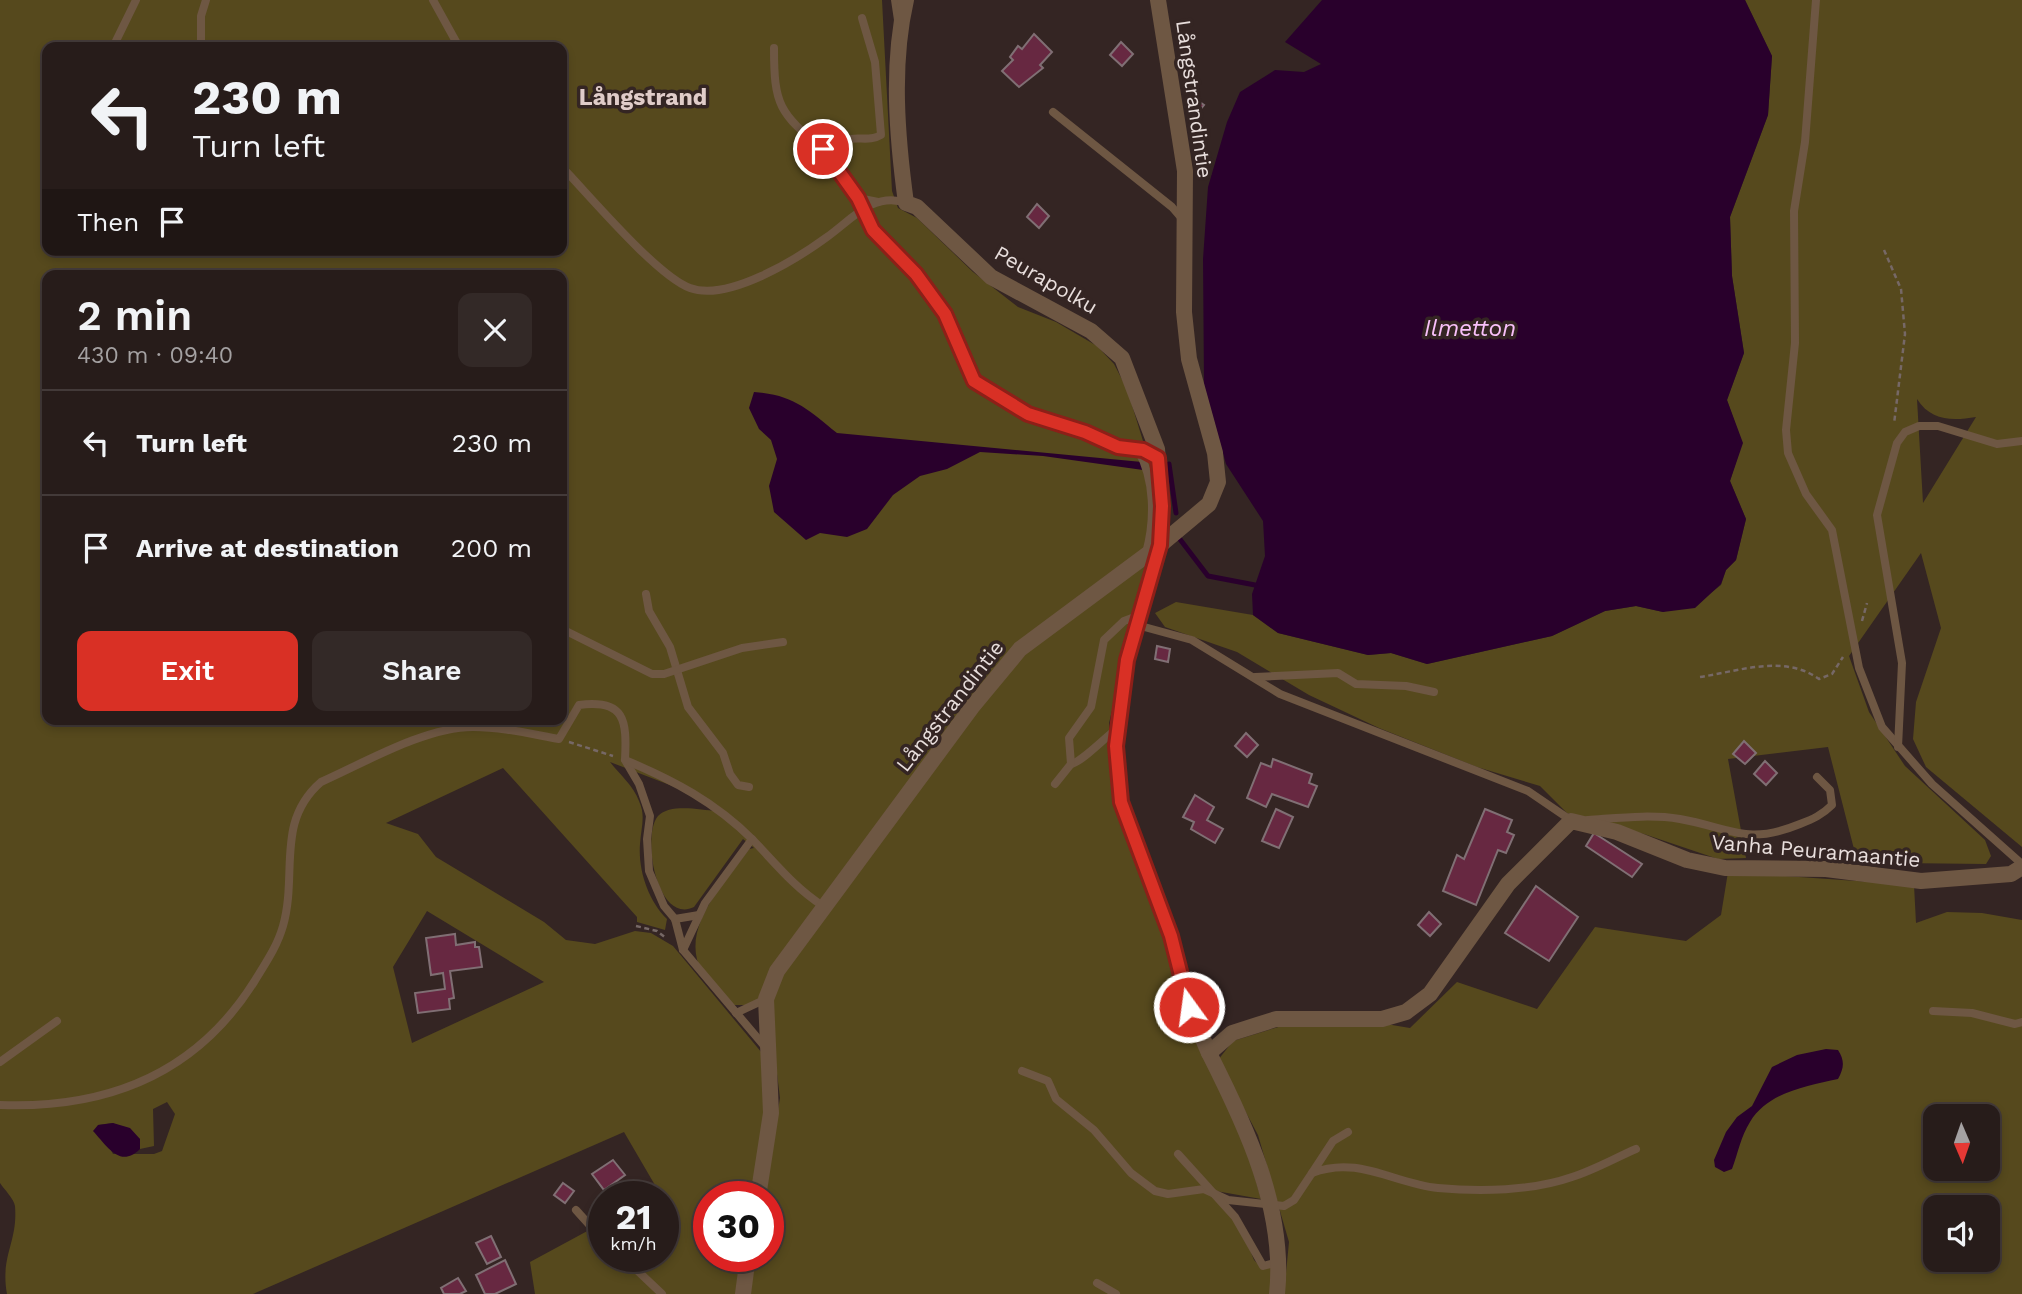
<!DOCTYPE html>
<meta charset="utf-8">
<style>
:root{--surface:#271c1a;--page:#332927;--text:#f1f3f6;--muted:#a4a1a2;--line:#433a39;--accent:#d93025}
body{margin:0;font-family:"Work Sans",sans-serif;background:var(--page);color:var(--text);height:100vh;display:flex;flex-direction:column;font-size:26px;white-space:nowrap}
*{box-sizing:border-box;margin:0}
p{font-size:23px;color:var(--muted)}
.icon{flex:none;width:38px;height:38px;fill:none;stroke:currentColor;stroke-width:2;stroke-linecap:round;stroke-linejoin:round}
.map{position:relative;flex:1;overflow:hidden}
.panel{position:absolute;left:42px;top:270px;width:525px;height:455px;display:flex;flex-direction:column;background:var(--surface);border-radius:14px;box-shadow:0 4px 10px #0003,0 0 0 2px var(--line)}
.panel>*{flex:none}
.top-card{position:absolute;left:42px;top:42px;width:525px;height:214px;border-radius:14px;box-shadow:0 4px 10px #0003,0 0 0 2px var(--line);background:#271c1a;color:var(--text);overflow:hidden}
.needle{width:46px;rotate:178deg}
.buttons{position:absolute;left:1923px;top:1104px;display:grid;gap:14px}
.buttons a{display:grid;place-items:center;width:77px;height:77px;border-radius:14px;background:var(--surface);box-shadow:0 4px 10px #0003,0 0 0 2px var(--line);font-size:35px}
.speed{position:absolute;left:588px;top:1181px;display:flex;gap:14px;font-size:35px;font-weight:700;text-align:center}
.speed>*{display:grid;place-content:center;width:91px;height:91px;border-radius:50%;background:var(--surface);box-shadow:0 4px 10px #0003,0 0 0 2px var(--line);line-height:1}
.speed small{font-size:18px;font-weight:400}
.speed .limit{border:10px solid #d22;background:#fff;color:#111}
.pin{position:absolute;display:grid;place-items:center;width:60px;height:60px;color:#fff;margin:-30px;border:4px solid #fff;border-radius:50%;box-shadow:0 2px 7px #0007}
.me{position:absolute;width:77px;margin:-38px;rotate:346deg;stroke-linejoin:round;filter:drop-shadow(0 0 5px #0008)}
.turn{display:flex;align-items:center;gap:24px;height:147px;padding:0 35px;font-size:32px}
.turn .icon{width:91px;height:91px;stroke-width:2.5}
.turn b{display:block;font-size:49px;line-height:60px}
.then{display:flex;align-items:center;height:66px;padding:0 35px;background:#0003;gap:14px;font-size:26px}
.round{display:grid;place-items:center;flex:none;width:74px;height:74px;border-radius:14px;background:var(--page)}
.overview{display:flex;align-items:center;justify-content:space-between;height:119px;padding:0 35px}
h1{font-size:42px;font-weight:600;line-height:52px}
.action{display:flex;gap:14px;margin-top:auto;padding:14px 35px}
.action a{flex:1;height:80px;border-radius:14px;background:var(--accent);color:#fff;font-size:28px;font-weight:600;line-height:80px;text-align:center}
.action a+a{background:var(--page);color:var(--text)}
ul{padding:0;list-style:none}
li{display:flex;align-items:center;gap:21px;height:105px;padding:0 35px;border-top:2px solid var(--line)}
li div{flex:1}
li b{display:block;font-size:26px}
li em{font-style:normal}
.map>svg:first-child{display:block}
</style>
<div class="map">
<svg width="2022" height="1294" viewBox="0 0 2022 1294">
<rect width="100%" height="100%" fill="#342523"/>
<g fill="#56491d" fill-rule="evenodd">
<path d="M0,0H882L892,191L898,208L917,218L973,272L1018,307L1056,322L1097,346L1114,364L1127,389L1155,480V536L1109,723L1115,801L1157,917L1189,1029L1243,1135L1261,1199L1216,1191L1246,1240L1254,1260L1263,1269L1276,1266L1275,1294H749L755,1257L768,1256V1197H764L780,1098L775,1057L758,999L748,1005H732C723,995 709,984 702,972C678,928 726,882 749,849L754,848L743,839L694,907C657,925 641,836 658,816C670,803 701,810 716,811L675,787L610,762C620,775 633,785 639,801C646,816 641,828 640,844C638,870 648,900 667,919L665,930L637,922V917L503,768L386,823L418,834L436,857L544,922L566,940L595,944L635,931L651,933L673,946L762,1053L765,1108L753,1197H709V1256L744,1257L739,1294H535L530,1262L604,1222V1256H663V1197H651L659,1192L624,1132L253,1294H7C0,1255 18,1243 15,1206C14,1199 4,1189 0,1183ZM47,47H562V250H47ZM47,275H562V719H47ZM427,911L544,982L412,1043L393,967ZM167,1102L175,1114L162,1151L154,1154H113L98,1125L113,1123L140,1139V1149L154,1146L153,1109Z"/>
<path d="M1745,0H2022V847L1926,767L1913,739L1916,702L1941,628L1921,553L1849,656L1869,712L1905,766L1985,840L1991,856L1986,864L1898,863L1856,857L1828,747L1728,759L1746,858L1718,859L1644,834L1567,813L1540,786L1477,767L1379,728L1309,695L1237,652L1165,627L1155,613L1176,602L1253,615L1278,633L1368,655L1391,653L1427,664L1552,636L1605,611L1636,606L1663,612L1712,592L1721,585L1726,570L1736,560L1746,519L1730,481L1742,443L1727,400L1744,353L1732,276L1730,217L1768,115L1772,56ZM1917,399C1931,421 1952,421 1976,417L1923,503Z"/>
<path d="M1728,872L1914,885L1916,923L1947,912L1982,913L2022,920V1294H1284L1289,1242L1258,1135L1218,1060L1233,1041L1285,1025L1374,1022L1410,1028L1457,982L1537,1009L1595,927L1686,941L1721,915ZM1936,1116H1988V1169H1936ZM1936,1208H1988V1260H1936Z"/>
</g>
<g fill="#29002c">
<polygon points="1322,0 1745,0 1772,56 1768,115 1730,217 1732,276 1744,353 1727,400 1743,443 1730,481 1746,519 1736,560 1726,570 1721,584 1695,608 1663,612 1636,606 1605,611 1552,636 1427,664 1391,653 1368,655 1278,633 1253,615 1252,594 1265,556 1263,521 1226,464 1204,385 1203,259 1208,187 1227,122 1240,92 1275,70 1304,72 1321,64 1285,42"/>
<path d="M754,392C794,395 807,409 837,433L1142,462L1143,470L1043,456L980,452L947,469L920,476L893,495L867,529L847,537L820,533L806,540L774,512L769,486L777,459L771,440L759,429L749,408Z"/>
<path d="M1826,1049L1838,1050C1845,1061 1844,1068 1838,1079C1807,1086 1768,1092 1750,1122C1741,1136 1738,1153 1732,1169L1724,1172L1715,1167L1714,1160L1726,1132L1737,1117L1752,1106L1772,1067L1797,1055Z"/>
<path d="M113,1123L130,1128L140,1139V1149C120,1169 107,1146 93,1131L98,1125Z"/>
</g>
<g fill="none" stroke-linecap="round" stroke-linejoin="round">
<g stroke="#29002c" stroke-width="5">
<polyline points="1169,464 1176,513"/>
<polyline points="1179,538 1208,576 1255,585"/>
</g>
</g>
<g fill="#672841" stroke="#806f74" stroke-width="2">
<polygon points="1034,34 1052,52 1040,65 1043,68 1019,87 1002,71 1013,60 1010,57 1018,46 1022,49"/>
<polygon points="1121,42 1133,54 1122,66 1110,55"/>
<polygon points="1194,98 1204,105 1196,115 1186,107"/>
<polygon points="1037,204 1049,216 1039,228 1027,217"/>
<polygon points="1157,646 1170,649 1168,662 1155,659"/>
<polygon points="1246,733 1258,745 1247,757 1235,746"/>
<polygon points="1744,741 1756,753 1745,764 1733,754"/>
<polygon points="1273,759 1312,774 1309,783 1317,786 1308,807 1272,794 1266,807 1247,798 1261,763 1271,767"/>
<polygon points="1765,761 1777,773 1766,785 1754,774"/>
<polygon points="1195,795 1214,807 1207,820 1223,829 1215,843 1191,829 1194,822 1183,817"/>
<polygon points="1276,809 1293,817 1279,848 1262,841"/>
<polygon points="1485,809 1512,820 1507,832 1514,835 1506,853 1498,850 1476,905 1443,891 1457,855 1464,859"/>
<polygon points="1594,833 1642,864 1632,877 1586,846"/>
<polygon points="1536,886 1578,917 1549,961 1505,933"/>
<polygon points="1429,912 1441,924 1430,936 1418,925"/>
<polygon points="455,934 456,945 475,942 475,947 479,947 482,967 450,971 454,998 449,999 450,1009 418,1013 415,993 445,989 443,973 431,975 426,938"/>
<polygon points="613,1160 625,1175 604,1190 592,1174"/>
<polygon points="563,1183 574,1191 565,1203 554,1195"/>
<polygon points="491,1236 501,1257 487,1264 476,1243"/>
<polygon points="505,1260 516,1284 495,1294 485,1294 476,1275"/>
<polygon points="458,1278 466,1291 460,1294 444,1294 441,1288"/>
</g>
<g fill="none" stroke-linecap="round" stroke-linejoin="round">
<g stroke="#766866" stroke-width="2.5" stroke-dasharray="5 3.5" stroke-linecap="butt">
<polyline points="1884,250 1901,289 1905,334 1894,424"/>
<polyline points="1862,621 1867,603"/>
<path d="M1700,677C1740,671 1784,654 1819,679L1832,674L1843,657"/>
<polyline points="569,742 613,756"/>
<polyline points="636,926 657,931 666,938"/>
</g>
<g stroke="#6e5743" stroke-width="8">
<polyline points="433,0 459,47"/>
<polyline points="895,0 898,20"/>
<polyline points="1816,0 1805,142 1794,211 1795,343 1786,430 1788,453 1806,494 1832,530 1859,668 1882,727 1932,784 2022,864"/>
<polyline points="115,43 136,0"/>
<polyline points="201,47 201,16 206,0"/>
<path d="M774,48C774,105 779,113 823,149C833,149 836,143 845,140C857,136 870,142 881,135L875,62L862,18"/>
<polyline points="1053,112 1172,207 1184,221"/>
<polyline points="823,149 858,198 878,202"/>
<path d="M562,167C589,195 657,276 690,288C728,302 797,259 827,237C851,220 874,191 906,203"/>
<polyline points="858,198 873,230 916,274 945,314 974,381 1028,414 1085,432 1118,447 1143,450 1157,457"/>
<path d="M1138,450C1155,480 1155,520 1146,553"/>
<polyline points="646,594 649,611 670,647 688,707 723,753 730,774 738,785 749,787"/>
<polyline points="1137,625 1192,640 1280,694 1528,791 1572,821"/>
<polyline points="562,629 652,674 664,674 742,648 783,642"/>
<polyline points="1255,677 1338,673 1356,684 1406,686 1434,692"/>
<polyline points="1898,747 1902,663 1877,515 1897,443 1905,432 1919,426 1938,426 1997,444 2022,441"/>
<polyline points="625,760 639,784 650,816 647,839 649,871 664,906 675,919 683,950 766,1048"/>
<path d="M1071,764C1082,762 1106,736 1118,728"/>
<polyline points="1055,784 1071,764 1069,738 1091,707 1104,640 1124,621 1140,615"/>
<path d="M1588,820C1618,818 1650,814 1680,819C1731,828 1746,846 1800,824C1813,819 1822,815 1832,805L1830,790L1817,777"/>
<polyline points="675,919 699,915"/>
<polyline points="683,950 705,903 752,839"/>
<polyline points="1933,1011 1972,1013 2015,1024 2022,1022"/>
<polyline points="736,1013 766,999"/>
<polyline points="0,1062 57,1021"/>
<polyline points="1022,1071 1048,1081 1056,1099 1094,1130 1131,1173 1155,1191 1168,1194 1204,1189 1228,1200 1284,1206 1294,1200 1312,1173"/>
<path d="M0,1105C106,1109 196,1074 254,982C265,964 277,947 283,926C298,873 275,822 321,782C364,763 425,727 473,727C502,727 531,734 559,739L579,705C625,699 627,720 625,760C673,780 715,802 753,840C776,864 795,888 823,906"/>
<path d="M1348,1132L1333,1141L1312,1173C1359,1155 1394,1184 1438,1188C1480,1192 1532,1191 1572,1177C1594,1170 1615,1158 1636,1149"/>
<polyline points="1178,1154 1235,1217 1263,1266 1278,1262"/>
<polyline points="576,1210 604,1241"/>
<polyline points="622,1256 662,1294"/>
<polyline points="1097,1283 1116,1294"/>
</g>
<g stroke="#6e5743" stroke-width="16">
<path d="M906,0C891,65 897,137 906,203L917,207L991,277L1091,331L1122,358L1157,449L1162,506L1160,545L1127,660L1116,746L1121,802L1171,936L1189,1007L1209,1053"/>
<polyline points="758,1197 771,1113 766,999 777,971 972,707 1020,649 1160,545 1209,504 1218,482 1215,453 1189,359 1184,312 1185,171 1158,0"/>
<polyline points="743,1294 748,1256"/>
<path d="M1277,1294C1286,1210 1246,1126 1209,1053L1232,1033L1276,1019H1382L1406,1012L1430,994L1508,884L1571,821L1617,832L1687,860L1725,868L1826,869L1921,881L2011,874L2022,867"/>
</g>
</g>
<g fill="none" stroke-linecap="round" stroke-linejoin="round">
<defs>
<polyline id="route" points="823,149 858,198 873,230 916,274 945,314 974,381 1028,414 1085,432 1118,447 1143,450 1158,458 1162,506 1160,545 1127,660 1116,746 1121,802 1171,936 1189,1007"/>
</defs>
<use href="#route" stroke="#8d1f18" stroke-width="18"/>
<use href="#route" stroke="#d93025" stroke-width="12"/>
</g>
<g text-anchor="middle" stroke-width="7" stroke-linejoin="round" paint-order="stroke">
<g font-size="21" fill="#e8dedc" stroke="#342523">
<text transform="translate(1194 99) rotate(82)" y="7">Långstrandintie</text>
<text transform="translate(1046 280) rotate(30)" y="7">Peurapolku</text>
<text transform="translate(950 706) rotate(-52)" y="7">Långstrandintie</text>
<text transform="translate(1816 851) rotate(5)" y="7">Vanha Peuramaantie</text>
</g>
<g font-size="23" font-weight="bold" fill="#e0ccc9" stroke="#342523">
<text x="643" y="105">Långstrand</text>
</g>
<g font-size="23" font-style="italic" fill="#f9c0fa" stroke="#342523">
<text x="1470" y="336">Ilmetton</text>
</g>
</g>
</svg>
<div class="buttons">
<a><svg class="needle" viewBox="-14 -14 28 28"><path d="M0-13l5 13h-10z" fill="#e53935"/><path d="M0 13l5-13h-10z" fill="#a4a1a2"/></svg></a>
<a><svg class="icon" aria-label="sound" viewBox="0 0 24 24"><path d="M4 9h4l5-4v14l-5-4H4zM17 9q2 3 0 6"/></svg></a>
</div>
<div class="speed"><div>21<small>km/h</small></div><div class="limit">30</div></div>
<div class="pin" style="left:823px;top:149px;background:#d93025"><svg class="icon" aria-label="arrive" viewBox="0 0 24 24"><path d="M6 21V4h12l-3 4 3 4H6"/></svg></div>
<svg class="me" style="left:1189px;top:1007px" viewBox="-20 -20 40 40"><circle r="17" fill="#d93025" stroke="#fff" stroke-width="3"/><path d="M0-11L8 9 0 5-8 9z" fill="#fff"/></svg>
<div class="top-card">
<div class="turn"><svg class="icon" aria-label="left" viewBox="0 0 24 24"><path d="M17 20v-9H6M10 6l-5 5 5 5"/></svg><div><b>230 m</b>Turn left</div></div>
<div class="then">Then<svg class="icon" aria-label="arrive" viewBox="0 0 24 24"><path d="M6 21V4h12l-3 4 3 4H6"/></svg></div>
</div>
<section class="panel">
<div class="overview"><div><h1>2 min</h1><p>430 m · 09:40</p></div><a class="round"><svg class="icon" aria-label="close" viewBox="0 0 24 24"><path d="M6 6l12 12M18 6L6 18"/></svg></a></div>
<ul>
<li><svg class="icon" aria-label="left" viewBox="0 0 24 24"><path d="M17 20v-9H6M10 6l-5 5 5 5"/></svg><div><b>Turn left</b></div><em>230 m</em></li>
<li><svg class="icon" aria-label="arrive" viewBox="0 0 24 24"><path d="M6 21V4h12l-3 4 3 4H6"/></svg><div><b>Arrive at destination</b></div><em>200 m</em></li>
</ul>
<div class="action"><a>Exit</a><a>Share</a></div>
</section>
</div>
